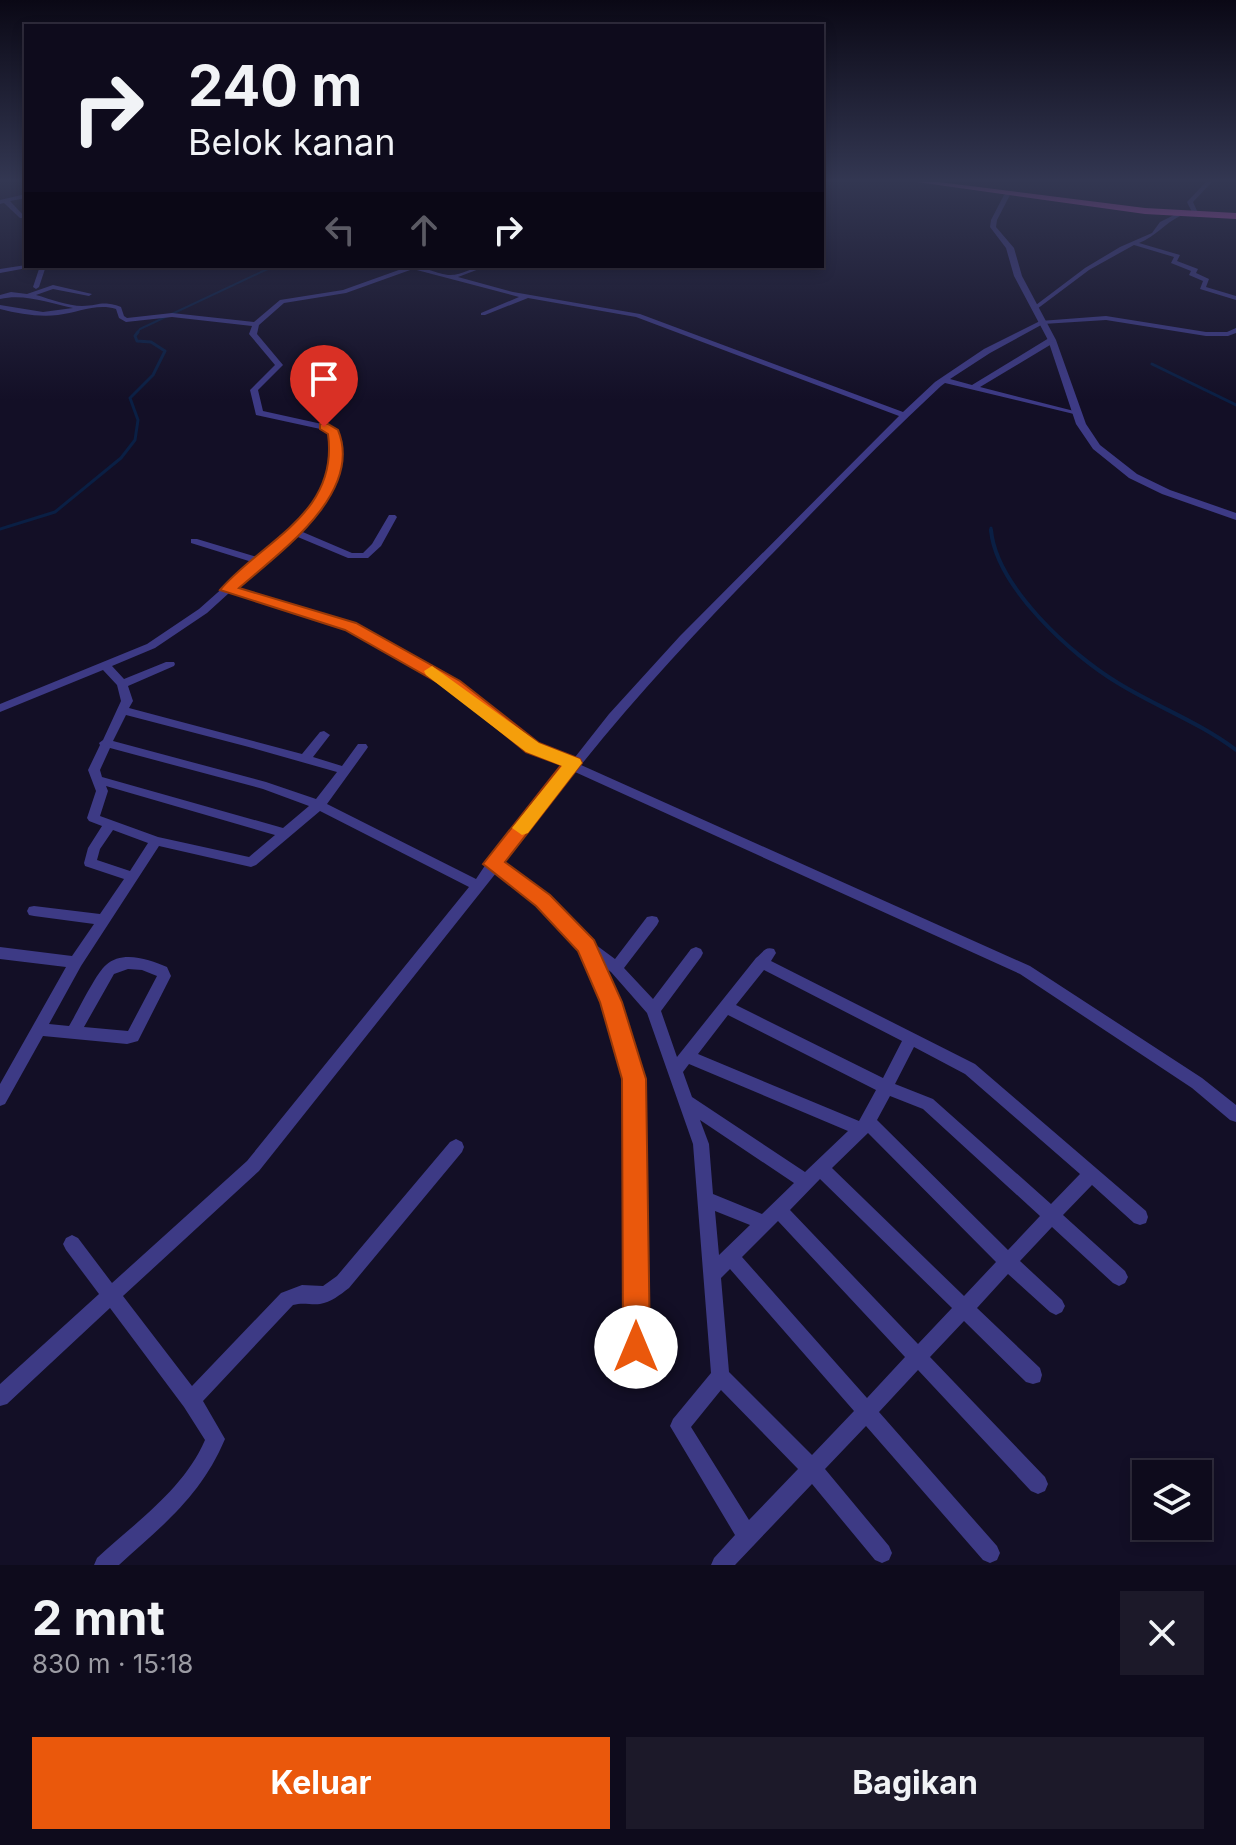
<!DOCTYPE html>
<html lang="id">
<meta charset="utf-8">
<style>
:root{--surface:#0e0b1c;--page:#1c1929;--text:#f1f3f6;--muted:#9b9ba3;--line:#2e2b3b;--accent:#ea580c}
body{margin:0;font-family:Inter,sans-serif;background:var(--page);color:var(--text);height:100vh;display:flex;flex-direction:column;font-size:30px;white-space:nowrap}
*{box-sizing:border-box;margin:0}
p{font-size:26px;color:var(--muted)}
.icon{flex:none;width:44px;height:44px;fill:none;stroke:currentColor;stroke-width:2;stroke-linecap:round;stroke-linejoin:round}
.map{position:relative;height:1565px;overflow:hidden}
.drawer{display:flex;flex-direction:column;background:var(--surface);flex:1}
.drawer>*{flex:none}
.hud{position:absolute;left:24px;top:24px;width:800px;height:244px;border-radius:0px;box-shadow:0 4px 12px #0003,0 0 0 2px var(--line);background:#0e0b1c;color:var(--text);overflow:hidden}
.buttons{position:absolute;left:1132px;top:1460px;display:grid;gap:16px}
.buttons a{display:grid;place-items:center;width:80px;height:80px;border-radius:0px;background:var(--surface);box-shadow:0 4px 12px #0003,0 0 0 2px var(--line);font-size:40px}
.pin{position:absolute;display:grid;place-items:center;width:68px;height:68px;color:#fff;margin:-82px -34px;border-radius:50% 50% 50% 0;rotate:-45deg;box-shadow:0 0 8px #0007}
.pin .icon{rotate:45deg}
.me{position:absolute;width:88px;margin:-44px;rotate:0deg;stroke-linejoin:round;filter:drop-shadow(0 0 6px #0008)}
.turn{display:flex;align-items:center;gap:28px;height:168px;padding:0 32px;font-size:36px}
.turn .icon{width:104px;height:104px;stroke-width:2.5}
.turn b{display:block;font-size:56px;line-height:68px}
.lanes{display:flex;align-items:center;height:76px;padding:0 32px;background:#0003;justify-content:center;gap:40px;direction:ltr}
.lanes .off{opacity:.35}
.round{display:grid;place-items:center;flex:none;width:84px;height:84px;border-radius:0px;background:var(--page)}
.headline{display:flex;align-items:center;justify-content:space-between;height:136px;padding:0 32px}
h1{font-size:48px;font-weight:700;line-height:60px}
.button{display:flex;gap:16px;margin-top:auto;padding:16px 32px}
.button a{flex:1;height:92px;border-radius:0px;background:var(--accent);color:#fff;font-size:32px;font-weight:700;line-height:92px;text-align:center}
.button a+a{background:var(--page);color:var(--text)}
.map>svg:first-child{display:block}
</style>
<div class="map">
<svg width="1236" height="1565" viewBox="0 0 1236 1565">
<rect width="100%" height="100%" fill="#130f26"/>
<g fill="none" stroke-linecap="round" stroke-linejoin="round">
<polyline stroke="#0a1f44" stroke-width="2" points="136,334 140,329 274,266"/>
<g stroke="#0a1f44" stroke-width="3">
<polyline points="1152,364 1236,405"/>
<polyline points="991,528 991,532"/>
<polyline points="0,529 55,512 121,458 135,440 138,420 130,398 153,375 165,351 151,342 137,341 135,336 138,332"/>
</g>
<path stroke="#0a1f44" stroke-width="4" d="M991,530C996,586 1071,655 1118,683C1157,707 1199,722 1236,750"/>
<g fill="#3d3a85" fill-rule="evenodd">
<polygon points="1206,182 1212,182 1193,202 1198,213 1193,214 1187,202"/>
<polygon points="26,194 26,198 10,201 24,216 24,218 20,218 4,203 0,204 0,200"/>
<path d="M1178,213L1180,216C1164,224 1156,236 1139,243L1180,255L1177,261L1198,269L1196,273L1209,279L1206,287L1236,296V300L1200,289L1203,281L1189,275L1191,271L1171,263L1174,257L1134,245L1089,270L1037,309L1032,308L1085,268L1120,247L1152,233L1160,222Z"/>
<polygon points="26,265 38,266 0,273 0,269"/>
<polygon points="40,266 46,266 39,287 36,289 33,287"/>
<path d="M410,266C423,266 434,273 448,275C461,276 474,266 487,266L458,277L513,292L640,314L903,412L935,382L984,349L1040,321L1106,316L1206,332H1227L1236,328V333L1228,336H1206L1106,320L1043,324L990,353L950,379L972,385L1049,338H1055V342L980,387L1082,413L1078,415L945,383L941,386C883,440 828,496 773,553C706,621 641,690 581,765L1030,966L1202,1078L1236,1105V1122L1230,1120L1192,1088L1020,974L575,772L502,864L548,896L592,942L615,959L647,917L652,916L657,917L659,921L657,925L624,968L653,999L691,949L696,947L701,949L703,953L701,957L661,1011L677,1057L756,958C763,953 764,946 774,949L776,953L771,961L975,1064L1146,1211L1148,1217L1146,1223L1140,1225L1134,1223L1092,1185L1063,1215L1125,1271L1128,1277L1125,1283L1119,1286L1113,1283L1052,1227L1020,1261L1062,1300L1065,1306L1062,1312L1056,1315L1050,1312L1008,1274L977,1308L1040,1368L1042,1375L1040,1382L1033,1384L1026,1382L964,1321L930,1357L1045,1477L1048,1484L1045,1491L1038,1494L1031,1491L918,1370L879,1412L997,1546L1000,1553L997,1560L990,1563L983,1560L866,1426L825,1469L889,1546L892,1553L889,1560L882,1563L875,1560L812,1484L735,1565H711L714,1558L735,1535L670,1426L673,1419L711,1373L693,1144L647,1013L611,972L602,965L618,1002L642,1079L645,1347L642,1353L636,1356L630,1353L627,1347L626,1079L604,1002L582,949L538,904L496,873L259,1171L123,1296L192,1386L281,1293L302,1285L323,1286L337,1276L450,1142L456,1139L462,1142L464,1147L462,1152L349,1288C340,1295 331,1302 320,1304C310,1305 303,1302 293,1305L203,1401L225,1439C201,1496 163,1525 119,1565H94L97,1558C135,1523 184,1489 205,1440L184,1407L110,1308L7,1404L0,1406V1384L99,1294L66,1250L63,1244L66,1238L72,1235L78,1238L112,1283L247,1161L469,887L320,811L256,865L251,867L159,846L81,966L49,1024L69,1026C77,1013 96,973 106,965C122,950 149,959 167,967L171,976L138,1041L127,1044L43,1036L5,1104L0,1106V1084L66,967L0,959V947L72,956L94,924L34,916L29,915L27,911L29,907L34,906L100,914L124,879L85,866L84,863L88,848L102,826L89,821L87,818L96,791L88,770L100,745L99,743L103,740L121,701L117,685L103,670L0,712V704L147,644L199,609L252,562L191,543V539H197L257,557L309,511L331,470V436L325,430L256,415L250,390L275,365L249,334L252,326L172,317L126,322L119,318L116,309C96,303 78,313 58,315C39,317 19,314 0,309V305L43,312L73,308C50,303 24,293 0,299V295L11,292L27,294L53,285L92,294L89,296L53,289L36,295C50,299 68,306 82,306C99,306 102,300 121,307L124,316L127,318L172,313L254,322L280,300L343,290ZM413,269L519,297L481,313V315H485L528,298L636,317L899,416L680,636L609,714L572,761L537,745L459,683L354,624L234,589L293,535L348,558H368L381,546L397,517L395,515H389L372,544L363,553H352L298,530L318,512L339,470V436L331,426L263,411L258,390L283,365L257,334L259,325L284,303L346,293ZM229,593L346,628L451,687L529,751L566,768L491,860L488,861L476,879L327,804L366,750L368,747L366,744H358L342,766L313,757L330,735L324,731L320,732L302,754L129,708L133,701L128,686L174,666L175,664L174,662H166L124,679L112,666L155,648L207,613ZM126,715L245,746L337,772L316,799L266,782L113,741ZM110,748L263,789L309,806L283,828L102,777L100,770ZM106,786L275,835L249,857L158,837L100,816L108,791ZM113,830L148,843L130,871L97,860L100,849ZM128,969L142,970L157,976L128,1031L84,1027L114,974ZM764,970L902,1041L883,1078L736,1005ZM728,1015L876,1090L859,1121L698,1054ZM914,1047L965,1074L1080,1174L1051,1204L933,1099L895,1084ZM689,1064L848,1131L805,1172L692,1097L683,1072ZM890,1096L923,1109L1040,1216L1008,1250L877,1120ZM700,1120L794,1183L762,1214L713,1194L709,1144ZM868,1133L996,1262L964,1296L832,1168ZM820,1179L952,1308L918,1344L790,1210ZM715,1211L750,1225L719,1255ZM778,1221L905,1357L867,1398L742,1257ZM730,1269L854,1411L812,1455L729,1372L721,1278ZM721,1390L798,1469L749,1520L691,1427Z"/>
</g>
<polygon fill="#3d3a85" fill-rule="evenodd" points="1007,193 1010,195 997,220 996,227 1014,248 1022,276 1056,340 1086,424 1100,445 1137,474 1170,490 1236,513 1236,520 1162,494 1129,478 1093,449 1076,424 1048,340 1014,276 1006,248 990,227 991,220 1004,195"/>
<polygon fill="#e055d1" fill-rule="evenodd" points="917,182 939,182 1145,208 1236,213 1236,219 1145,214"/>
</g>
<linearGradient id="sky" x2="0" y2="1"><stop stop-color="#0a0815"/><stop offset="0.45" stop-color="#333752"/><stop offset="1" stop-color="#333752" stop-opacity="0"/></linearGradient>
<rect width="1236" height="401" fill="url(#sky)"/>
<path fill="#ea580c" stroke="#983908" stroke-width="2" d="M320,424H328L338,430C364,493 279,553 239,588L356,623L460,681L539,743L580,759L582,763L505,862L550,895L594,940L622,1002L646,1079L650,1347L646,1357L636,1361L627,1357L623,1347L622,1079L600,1002L578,951L536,906L483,864L561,765L526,752L449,689L345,630L220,590C263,540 339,514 328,434L320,429Z"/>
<polygon fill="#f59e0b" points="432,666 539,743 580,759 582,763 528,833 522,835 512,828 562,766 526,752 426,675 424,671"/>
</svg>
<div class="buttons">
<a><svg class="icon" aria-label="layers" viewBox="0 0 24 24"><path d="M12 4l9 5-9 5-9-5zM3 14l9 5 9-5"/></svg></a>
</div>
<div class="pin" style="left:324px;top:427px;background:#d93025"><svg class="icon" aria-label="arrive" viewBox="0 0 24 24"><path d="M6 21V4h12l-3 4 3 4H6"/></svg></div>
<svg class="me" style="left:636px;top:1347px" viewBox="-20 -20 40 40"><circle r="19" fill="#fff"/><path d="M0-13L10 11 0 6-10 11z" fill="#ea580c"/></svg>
<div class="hud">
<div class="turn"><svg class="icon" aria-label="right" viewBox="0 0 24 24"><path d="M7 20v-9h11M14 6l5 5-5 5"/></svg><div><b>240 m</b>Belok kanan</div></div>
<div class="lanes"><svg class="icon off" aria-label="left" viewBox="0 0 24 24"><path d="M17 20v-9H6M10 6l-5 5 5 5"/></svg><svg class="icon off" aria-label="ahead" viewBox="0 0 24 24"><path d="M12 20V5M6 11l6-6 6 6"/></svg><svg class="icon" aria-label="right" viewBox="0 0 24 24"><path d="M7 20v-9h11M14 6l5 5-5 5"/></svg></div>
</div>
</div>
<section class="drawer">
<div class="headline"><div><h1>2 mnt</h1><p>830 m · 15:18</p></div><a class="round"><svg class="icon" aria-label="close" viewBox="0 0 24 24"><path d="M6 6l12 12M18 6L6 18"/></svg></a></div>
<div class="button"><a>Keluar</a><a>Bagikan</a></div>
</section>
